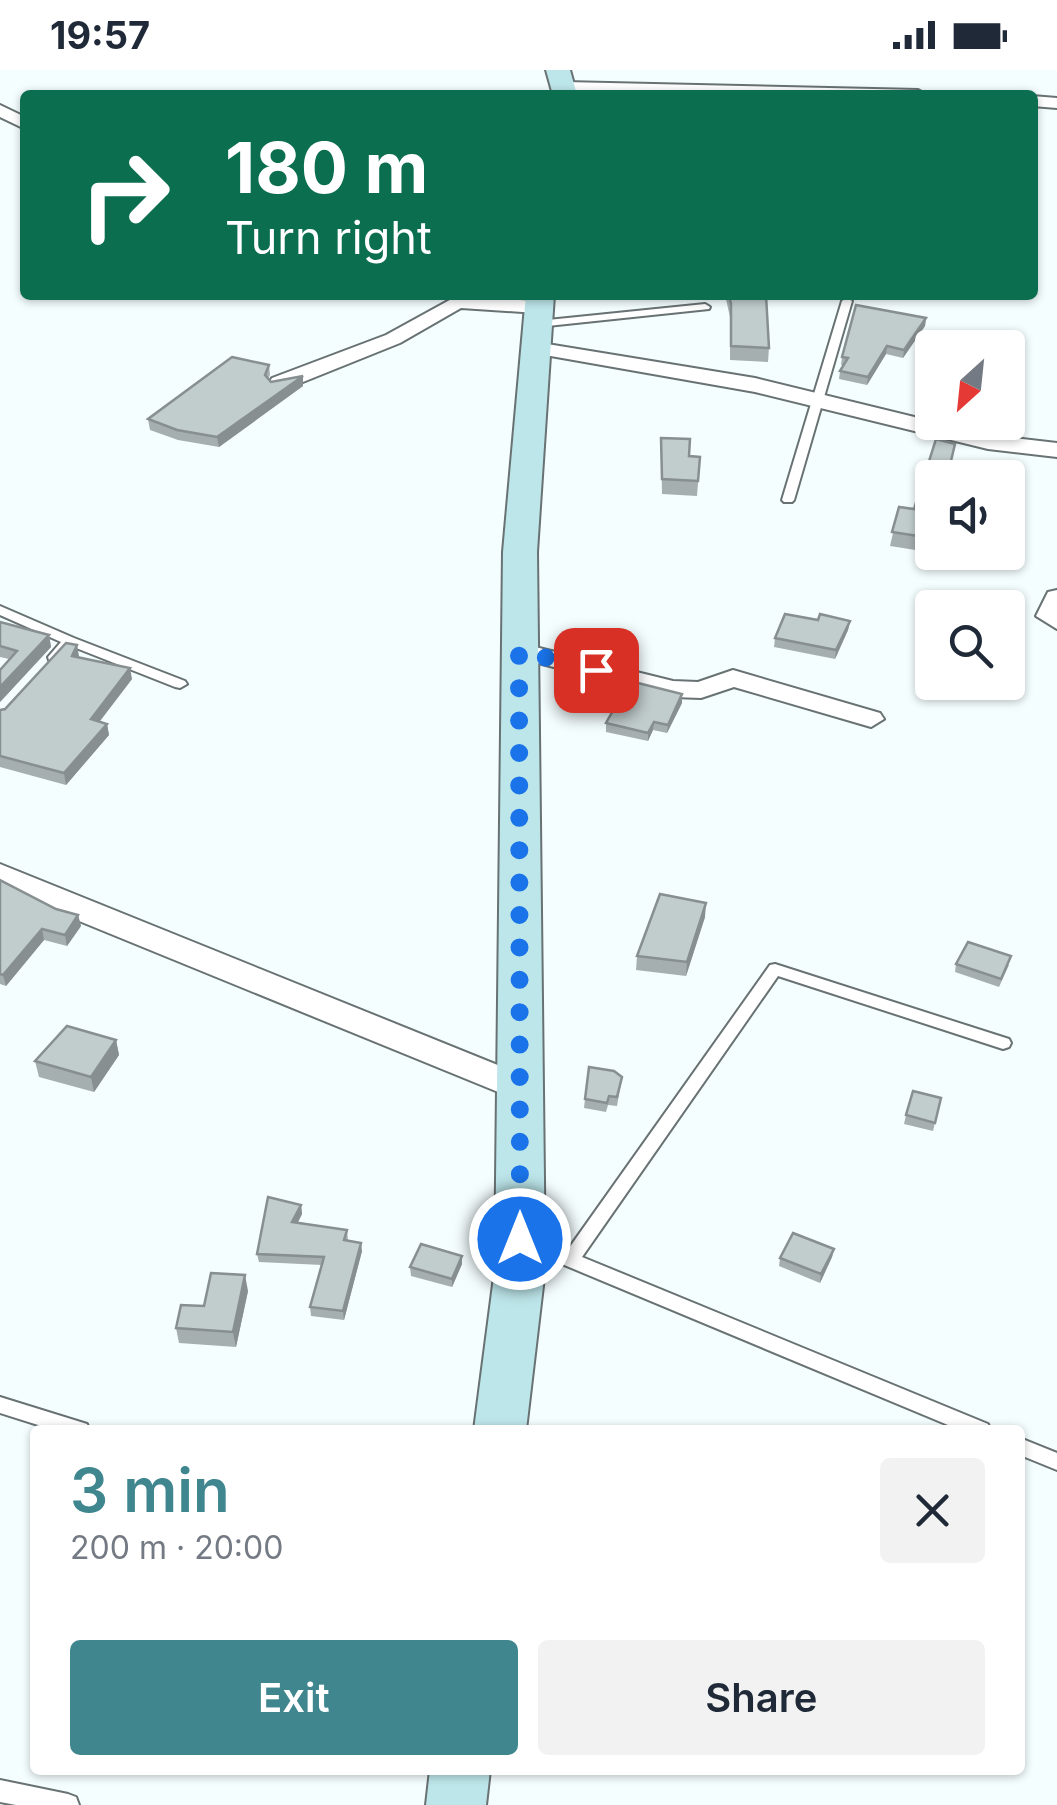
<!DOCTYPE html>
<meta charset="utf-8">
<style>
:root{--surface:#fff;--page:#f2f2f3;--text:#1f2937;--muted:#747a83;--accent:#3f868f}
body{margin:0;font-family:Inter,sans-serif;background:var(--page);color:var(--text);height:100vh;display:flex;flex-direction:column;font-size:38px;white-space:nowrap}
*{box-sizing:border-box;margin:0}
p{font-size:32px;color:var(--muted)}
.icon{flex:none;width:55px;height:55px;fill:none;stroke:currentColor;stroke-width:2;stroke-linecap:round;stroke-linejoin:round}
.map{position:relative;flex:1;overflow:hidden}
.drawer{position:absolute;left:30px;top:1355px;width:995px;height:350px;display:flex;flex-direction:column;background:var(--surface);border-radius:10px;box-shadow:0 2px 8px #0004}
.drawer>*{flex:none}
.banner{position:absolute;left:20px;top:20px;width:1018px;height:210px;border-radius:10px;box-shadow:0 2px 8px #0004;background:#0b6e4f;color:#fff;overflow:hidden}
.needle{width:65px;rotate:207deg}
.tools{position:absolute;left:915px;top:260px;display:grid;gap:20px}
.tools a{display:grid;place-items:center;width:110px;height:110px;border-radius:10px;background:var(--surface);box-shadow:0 2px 8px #0004;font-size:50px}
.pin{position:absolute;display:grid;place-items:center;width:85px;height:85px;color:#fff;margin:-42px;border-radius:20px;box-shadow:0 5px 15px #0006}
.me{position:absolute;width:110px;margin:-55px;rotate:0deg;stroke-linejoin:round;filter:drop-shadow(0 0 8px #0008)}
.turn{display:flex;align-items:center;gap:35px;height:210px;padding:0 40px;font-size:45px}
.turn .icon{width:130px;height:130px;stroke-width:2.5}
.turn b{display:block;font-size:70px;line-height:85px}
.round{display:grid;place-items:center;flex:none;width:105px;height:105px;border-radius:10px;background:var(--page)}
.head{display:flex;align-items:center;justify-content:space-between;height:170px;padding:0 40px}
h1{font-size:60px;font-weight:600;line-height:75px;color:var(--accent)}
.primary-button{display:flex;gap:20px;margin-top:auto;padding:20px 40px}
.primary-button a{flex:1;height:115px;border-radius:10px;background:var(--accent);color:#fff;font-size:40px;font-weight:600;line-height:115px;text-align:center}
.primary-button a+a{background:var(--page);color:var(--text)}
.status{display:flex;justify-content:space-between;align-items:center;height:70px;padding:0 50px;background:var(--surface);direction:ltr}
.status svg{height:28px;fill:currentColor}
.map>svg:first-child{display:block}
</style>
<div class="status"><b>19:57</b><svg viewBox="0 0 49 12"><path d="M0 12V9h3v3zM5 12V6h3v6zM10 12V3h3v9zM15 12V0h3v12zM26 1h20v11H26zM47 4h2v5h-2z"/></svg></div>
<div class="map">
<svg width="1057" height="1735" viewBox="0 0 1057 1735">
<rect width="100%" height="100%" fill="#f5feff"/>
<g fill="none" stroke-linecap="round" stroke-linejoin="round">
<defs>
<g id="lane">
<polygon points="847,228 852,231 794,430 792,432 784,432 782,430 842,231"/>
<polygon points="705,234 710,237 709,239 538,257 533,254 538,251"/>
<polygon points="0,536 74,568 185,611 187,614 180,618 175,617 71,576 59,590 49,590 48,587 61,572 0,545"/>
<polygon points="775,894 1009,969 1011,973 1009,977 1003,979 778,906 582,1187 988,1354 990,1360 960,1360 521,1177 518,1172 521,1167 527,1165 567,1181 770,895"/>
<polygon points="0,1327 87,1354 89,1360 54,1360 0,1343"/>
<polygon points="1020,1368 1057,1383 1057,1400 1020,1385"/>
<polygon points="0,1710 68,1724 76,1727 79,1735 16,1735 0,1732"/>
</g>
<g id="street">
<polygon points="565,12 918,20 927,25 559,21 559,13"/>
<polygon points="1032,26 1057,28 1057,38 1032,36"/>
<polygon points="0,35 25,47 25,59 0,47"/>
<polygon points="457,226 537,231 547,237 537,243 461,238 400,273 288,318 272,318 269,313 272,308 386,265"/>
<polygon points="535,272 755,308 988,365 1057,373 1057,387 988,379 755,322 528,282 524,278 528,274"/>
<polygon points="1057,520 1057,559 1036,546 1048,522"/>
<polygon points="519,573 673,611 698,612 733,600 880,643 884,649 871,657 734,617 701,628 673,627 510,586 506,581 510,576"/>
<polygon points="0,794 530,1008 535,1017 530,1026 519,1029 508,1026 13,824 0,817"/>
</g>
<g id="secondary">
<polygon points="546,0 570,0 577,25 553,25"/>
<polygon points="526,225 554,225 537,482 545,1199 526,1360 474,1360 495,1199 503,482"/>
<polygon points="430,1700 490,1700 486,1735 426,1735"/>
</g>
</defs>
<use href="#lane" stroke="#697273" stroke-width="4"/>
<use href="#street" stroke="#697273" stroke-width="4"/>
<use href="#secondary" stroke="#697273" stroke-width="4"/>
<use href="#lane" fill="#fff" fill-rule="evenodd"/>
<use href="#street" fill="#fff" fill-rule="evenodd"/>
<use href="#secondary" fill="#bde6ea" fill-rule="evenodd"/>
</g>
<g fill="#a6afb0">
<polygon points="725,225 766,225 769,278 768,292 730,290 730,247"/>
<polygon points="926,248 925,256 903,288 886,284 867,315 839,309 840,301 844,295 841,295 842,287"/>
<polygon points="269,295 270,305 268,309 271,312 303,316 219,377 178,370 150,360 148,349"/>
<polygon points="661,368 689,386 700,387 697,426 662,424"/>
<polygon points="936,369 955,374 948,408 932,408 932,466 928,482 890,476 899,437 914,439"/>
<polygon points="818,550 850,551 848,560 835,589 774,577 775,568"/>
<polygon points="0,552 49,565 51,577 0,632 0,600 9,589 0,587"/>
<polygon points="79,586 78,588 132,609 100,651 107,654 109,665 66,715 0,697 0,640 5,639"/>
<polygon points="682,624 682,633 667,663 653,660 648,671 606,662 606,653"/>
<polygon points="0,810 56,839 78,845 81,856 67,876 44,870 6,916 0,914"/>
<polygon points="705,847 686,906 636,900 637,886"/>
<polygon points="956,894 1009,895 999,917 955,902"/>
<polygon points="116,970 119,985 94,1022 39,1007 35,991"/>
<polygon points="622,1007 617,1036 608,1035 606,1042 584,1038 585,1029"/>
<polygon points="941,1028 933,1061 904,1054 906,1045"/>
<polygon points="301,1135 302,1144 298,1152 347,1160 348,1170 362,1181 344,1250 311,1246 310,1237 322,1195 259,1192 257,1184"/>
<polygon points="834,1179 832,1187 820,1213 779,1196 780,1188"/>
<polygon points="462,1186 462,1194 452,1217 411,1206 410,1197"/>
<polygon points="248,1221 236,1277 179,1273 176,1258 204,1236"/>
</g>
<g fill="#878f90">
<polygon points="926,248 925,256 903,288 904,280"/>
<polygon points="887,276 886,284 867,315 868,307"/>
<polygon points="303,306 303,316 219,377 217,367"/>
<polygon points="850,551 848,560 835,589 836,580"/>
<polygon points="49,565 51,577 0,632 0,617"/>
<polygon points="77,575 79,586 74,598 72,586"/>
<polygon points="130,598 132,609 93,660 91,649"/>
<polygon points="682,624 682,633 667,663 668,655"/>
<polygon points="654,652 653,660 648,671 648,663"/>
<polygon points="107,654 109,665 66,715 64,703"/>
<polygon points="706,833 705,847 686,906 687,892"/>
<polygon points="78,845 81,856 67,876 65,865"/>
<polygon points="42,859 44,870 6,916 3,905"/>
<polygon points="116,970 119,985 94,1022 91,1007"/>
<polygon points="301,1135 302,1144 294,1160 292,1152"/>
<polygon points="361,1173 362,1181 344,1250 343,1241"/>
<polygon points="834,1179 832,1187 820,1213 821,1204"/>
<polygon points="462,1186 462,1194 452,1217 452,1209"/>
<polygon points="245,1205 248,1221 236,1277 233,1262"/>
</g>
<g fill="#c1cccd" stroke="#878f90" stroke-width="2.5">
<polygon points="729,225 766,225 769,278 731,276 731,234"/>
<polygon points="856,235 926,248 904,280 887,276 868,307 840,301 848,288 842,287"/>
<polygon points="232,287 269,295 265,305 271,312 303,306 217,367 177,360 148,349"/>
<polygon points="661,368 690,369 689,386 700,387 698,411 662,409"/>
<polygon points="936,369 955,374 947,408 932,408 932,461 931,468 892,462 899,437 914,439"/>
<polygon points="785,544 818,550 820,544 850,551 836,580 775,568"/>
<polygon points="0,552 49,565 0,617 0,600 17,581 0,576"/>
<polygon points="66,573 77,575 72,586 130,598 91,649 107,654 64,703 0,686 0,640 5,639"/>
<polygon points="630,611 682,624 668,655 654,652 648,663 606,653"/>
<polygon points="0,810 56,839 78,845 65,865 42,859 3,905 0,904"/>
<polygon points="660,824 706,833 687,892 637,886"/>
<polygon points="968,872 1011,886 1001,909 956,894"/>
<polygon points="67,956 116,970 91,1007 35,991"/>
<polygon points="589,997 614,1001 622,1007 617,1027 609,1026 607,1033 585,1029"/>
<polygon points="913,1021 941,1028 935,1053 906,1045"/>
<polygon points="268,1127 301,1135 292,1152 347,1160 344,1170 361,1173 343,1241 310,1237 324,1187 257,1184"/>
<polygon points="793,1163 834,1179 821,1204 780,1188"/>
<polygon points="421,1174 462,1186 452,1209 410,1197"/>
<polygon points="211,1203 245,1205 233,1262 176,1258 181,1235 204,1236"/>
</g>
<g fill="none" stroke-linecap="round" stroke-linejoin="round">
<polyline stroke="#1a73e8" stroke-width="18" stroke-dasharray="0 32.4" points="520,1169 519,581 596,600"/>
</g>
</svg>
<div class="tools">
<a><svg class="needle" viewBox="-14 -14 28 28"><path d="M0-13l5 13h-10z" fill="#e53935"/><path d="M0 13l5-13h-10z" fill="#747a83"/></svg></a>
<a><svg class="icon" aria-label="sound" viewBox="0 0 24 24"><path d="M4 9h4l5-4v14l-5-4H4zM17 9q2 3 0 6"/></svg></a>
<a><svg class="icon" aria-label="search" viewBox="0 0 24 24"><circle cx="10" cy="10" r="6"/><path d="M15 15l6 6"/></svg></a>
</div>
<div class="pin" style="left:596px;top:600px;background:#d93025"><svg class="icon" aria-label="arrive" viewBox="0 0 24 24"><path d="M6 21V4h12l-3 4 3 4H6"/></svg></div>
<svg class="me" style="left:520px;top:1169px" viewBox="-20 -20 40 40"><circle r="17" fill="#1a73e8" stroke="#fff" stroke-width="3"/><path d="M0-11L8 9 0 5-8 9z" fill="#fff"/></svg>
<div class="banner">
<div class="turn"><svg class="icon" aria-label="right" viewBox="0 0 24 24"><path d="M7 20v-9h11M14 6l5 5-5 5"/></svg><div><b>180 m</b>Turn right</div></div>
</div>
<section class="drawer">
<div class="head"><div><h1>3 min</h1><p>200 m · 20:00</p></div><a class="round"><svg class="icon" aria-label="close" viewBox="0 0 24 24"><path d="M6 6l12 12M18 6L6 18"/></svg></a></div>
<div class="primary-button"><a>Exit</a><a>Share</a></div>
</section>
</div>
